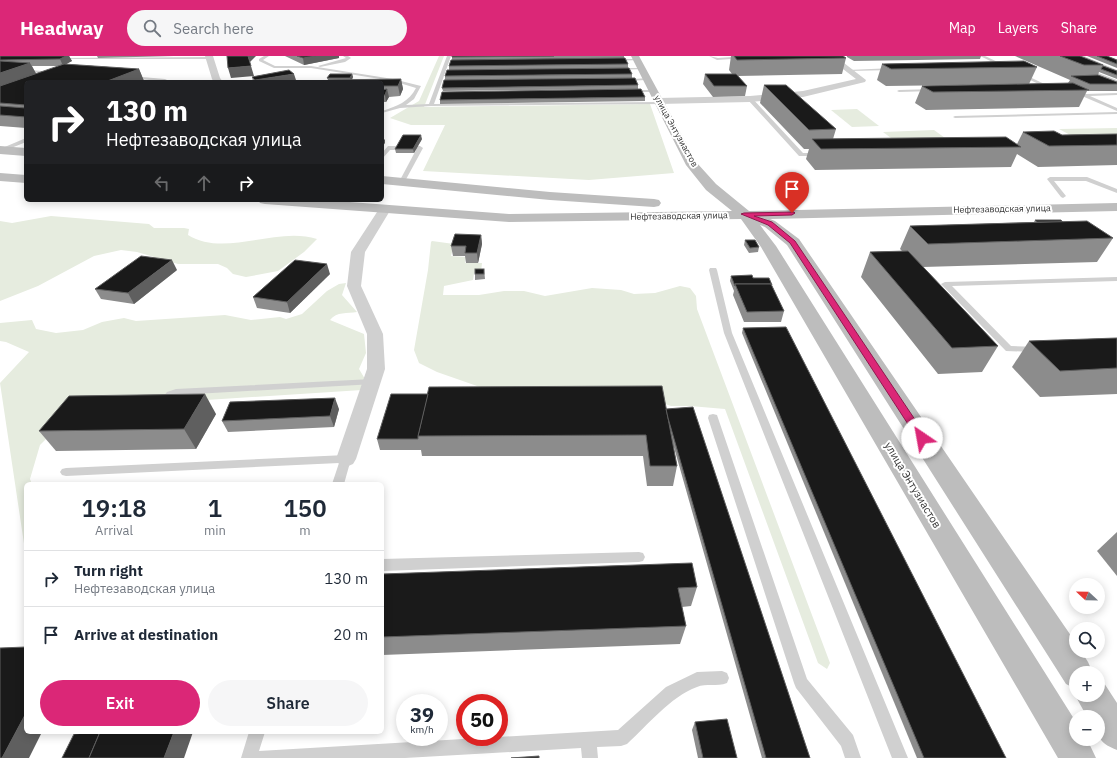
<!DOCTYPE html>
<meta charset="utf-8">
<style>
:root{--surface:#fff;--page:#f6f6f7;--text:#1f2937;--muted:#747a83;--line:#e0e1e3;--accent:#db2777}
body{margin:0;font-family:"IBM Plex Sans",sans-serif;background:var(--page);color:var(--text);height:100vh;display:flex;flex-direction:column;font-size:15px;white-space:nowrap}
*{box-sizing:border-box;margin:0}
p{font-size:13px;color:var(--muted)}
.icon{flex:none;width:22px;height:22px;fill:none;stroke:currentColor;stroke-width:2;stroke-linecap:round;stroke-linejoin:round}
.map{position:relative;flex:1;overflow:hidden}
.sheet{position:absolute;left:24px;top:426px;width:360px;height:252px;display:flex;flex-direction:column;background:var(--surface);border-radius:6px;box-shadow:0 2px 10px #0003}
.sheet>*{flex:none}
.hud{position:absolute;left:24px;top:24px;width:360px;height:122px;border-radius:6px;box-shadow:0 2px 10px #0003;background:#202124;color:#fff;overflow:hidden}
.needle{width:26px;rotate:292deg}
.controls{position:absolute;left:1069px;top:522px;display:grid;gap:8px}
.controls a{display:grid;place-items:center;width:36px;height:36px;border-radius:50%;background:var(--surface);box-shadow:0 2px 10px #0003;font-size:20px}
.speed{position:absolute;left:396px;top:638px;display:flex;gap:8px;font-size:20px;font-weight:700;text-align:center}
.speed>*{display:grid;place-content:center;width:52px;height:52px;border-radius:50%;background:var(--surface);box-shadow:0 2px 10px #0003;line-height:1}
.speed small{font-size:10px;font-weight:400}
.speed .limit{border:6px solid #d22;background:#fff;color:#111}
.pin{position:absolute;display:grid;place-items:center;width:34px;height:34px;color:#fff;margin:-41px -17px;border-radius:50% 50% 50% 0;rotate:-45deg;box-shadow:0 0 4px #0007}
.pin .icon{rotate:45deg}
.me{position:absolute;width:44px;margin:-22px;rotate:327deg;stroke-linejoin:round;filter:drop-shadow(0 0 3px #0008)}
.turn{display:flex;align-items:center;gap:14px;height:84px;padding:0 16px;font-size:18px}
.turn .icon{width:52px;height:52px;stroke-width:2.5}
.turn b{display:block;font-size:28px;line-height:34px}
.lanes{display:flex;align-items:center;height:38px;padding:0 16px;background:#0003;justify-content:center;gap:20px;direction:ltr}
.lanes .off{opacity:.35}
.eta{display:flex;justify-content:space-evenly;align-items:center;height:68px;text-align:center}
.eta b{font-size:24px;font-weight:600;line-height:28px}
.action{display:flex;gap:8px;margin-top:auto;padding:8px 16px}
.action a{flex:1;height:46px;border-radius:24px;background:var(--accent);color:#fff;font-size:16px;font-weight:600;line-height:46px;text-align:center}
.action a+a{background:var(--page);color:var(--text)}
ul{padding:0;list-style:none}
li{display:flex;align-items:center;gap:12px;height:56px;padding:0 16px;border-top:1px solid var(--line)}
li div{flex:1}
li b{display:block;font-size:15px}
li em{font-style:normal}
header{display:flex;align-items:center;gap:24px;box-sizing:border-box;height:56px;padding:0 20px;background:var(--accent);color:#fff}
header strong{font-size:19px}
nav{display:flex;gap:22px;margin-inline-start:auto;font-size:14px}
.search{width:280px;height:36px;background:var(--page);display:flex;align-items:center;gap:10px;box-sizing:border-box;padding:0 14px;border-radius:22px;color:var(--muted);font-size:15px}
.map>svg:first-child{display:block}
</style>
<header>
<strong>Headway</strong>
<div class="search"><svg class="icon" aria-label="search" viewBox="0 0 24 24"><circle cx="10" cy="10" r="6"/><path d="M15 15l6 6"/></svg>Search here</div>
<nav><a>Map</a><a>Layers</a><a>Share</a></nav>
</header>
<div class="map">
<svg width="1117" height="702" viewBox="0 0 1117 702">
<rect width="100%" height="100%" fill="#fff"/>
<g fill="#e6ecdf">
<polygon points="439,0 444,0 424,51 650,48 674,117 589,124 423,115 445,69 411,69 390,62 419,45"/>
<polygon points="857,53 879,70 852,71 831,54"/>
<polygon points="1117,72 1117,87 1085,87 1059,73"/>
<polygon points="934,74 956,90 903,91 883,76"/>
<path d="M51,160L149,168L154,172H184L189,173L188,179C225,202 276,170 317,183L304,196L278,215L246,221L233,218L227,212L218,208H178L137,196L121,194L94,200L38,230L0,245V165L12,167Z"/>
<polygon points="432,185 454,188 451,200 466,201 465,207 482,207 481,216 474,217 473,224 444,230 443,239 479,239 504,235 524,235 545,240 592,232 621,234 634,238 655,237 680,230 690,232 696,240 697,253 830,607 827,613 818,607 725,353 690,350 671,350 653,344 517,344 437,316 419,307 414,294 428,214 431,186"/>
<path d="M346,227L342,239L357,256C347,258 337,255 330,264L364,278L366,297L359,313L368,328L362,334L206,344L74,355L40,389L30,423L32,428H26V501L0,327L29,296L6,286L0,285V267L32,264L36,273L56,277L83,274L102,266L124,262L136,265L225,259L251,264L280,261L286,263L302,258L327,235L339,228Z"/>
</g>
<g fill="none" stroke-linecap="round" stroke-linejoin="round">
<g fill="#d0d0d0" fill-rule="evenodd">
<path d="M264,0H269L263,4L275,10H311L393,23L421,30L414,43L406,49L429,48L447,0H451L434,48L660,46L662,47L660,48L431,50L400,52L382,57V55C397,50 409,46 416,32L393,25L311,12H274L259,5V3Z"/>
<polygon points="343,0 348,0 351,2 345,6 320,11 318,10 346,2"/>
<polygon points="709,0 718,2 746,0 746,2 717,4"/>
<polygon points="980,0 985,0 1055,33 1051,34"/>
<polygon points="1079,0 1084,0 1117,14 1117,16"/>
<polygon points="212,1 211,3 60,3 62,2"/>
<polygon points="613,3 637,3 639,4 612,5"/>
<polygon points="0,12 56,16 58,17 56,18 0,14"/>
<polygon points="617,12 641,12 643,13 616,14"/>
<polygon points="894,12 893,14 850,15 848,14"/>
<polygon points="1085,12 1117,24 1117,27 1084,14"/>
<polygon points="130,20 165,23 167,24 164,26 158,26 159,25 129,22"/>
<polygon points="648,22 647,24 622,25 620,24"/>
<polygon points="935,33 933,35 899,36 897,35 899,34"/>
<polygon points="630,34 653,34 655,35 653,36 628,36"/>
<polygon points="1072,36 1085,38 1117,37 1117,39 1090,40 1117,52 1117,55 1082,40 1070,38"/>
<polygon points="748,42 752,42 803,97 821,97 823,98 823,100 799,100 748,44"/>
<polygon points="1117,56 1117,58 955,62 953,61 955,60"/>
<polygon points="26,82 26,86 4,95 0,95 0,93"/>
<polygon points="388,90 420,90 423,92 404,127 399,126 416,94 390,94 382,103 382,97"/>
<polygon points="1087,121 1117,133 1117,137 1086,125 1054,125 1066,140 1063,142 1061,141 1047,123 1050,121"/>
<polygon points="710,212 716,212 717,214 732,277 908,702 892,702 724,277 709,214"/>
<polygon points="1117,221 1117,225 952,230 1011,290 1039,291 1040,293 1036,296 1006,295 941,228 945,226"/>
<path d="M372,323L377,326L375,328L177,339C170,342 169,350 162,352L157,349L167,336L176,333Z"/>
<polygon points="713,358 717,359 718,362 807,623 853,679 861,702 845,702 841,690 796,632 794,627 708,362 709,359"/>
<polygon points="346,399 350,400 351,403 344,428 332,428 339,407 66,420 62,419 60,416 62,413 66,412"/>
<polygon points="639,496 643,497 645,501 643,505 639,506 382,515 382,503"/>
<path d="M722,615L727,617L729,622L727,627C717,631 706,627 697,631C670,641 648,669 627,688L621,690L597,691L598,702H582L581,692L405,702H241L249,676H265L259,695L618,674L666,631L697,616Z"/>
</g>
<g fill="#d0d0d0" fill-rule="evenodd">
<polygon points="205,0 213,0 220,22 223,26 214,26 212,23"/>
<polygon points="826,0 835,0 866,24 865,26 803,41 750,46 659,48 655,45 659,42 750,40 803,35 856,23"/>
<polygon points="385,149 389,150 391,153 365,196 361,230 383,278 385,313 356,403 353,408 346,411 339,408 336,403 367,313 367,278 347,230 351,196 381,150"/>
</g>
<g fill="#bdbdbd" fill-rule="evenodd">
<polygon points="631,0 639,0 697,107 716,128 749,155 1117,147 1117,155 770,163 775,165 799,183 1076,587 1076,595 1081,595 1088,606 1093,617 1076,617 1076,633 1066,628 787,189 765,171 760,169 776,190 1076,666 1076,683 1087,683 1096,702 1058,702 761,191 741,163 509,166 265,148 260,147 258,144 323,144 509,158 732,155 706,134 686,109"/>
<polygon points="0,90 26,92 26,100 0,98"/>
<polygon points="0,117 26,119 26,127 0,125"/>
<polygon points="382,120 550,136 654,143 659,144 661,147 659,150 654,151 550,144 382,128"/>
<path d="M1098,625L1104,627L1117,647V694C1097,686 1098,681 1098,661H1087L1075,639L1076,638V639H1098Z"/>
</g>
</g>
<g fill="#8c8c8c" fill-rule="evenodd">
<path d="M0,0H69L72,5L65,8L139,13L144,25L26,26V72L0,70ZM32,10H61L36,18Z"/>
<polygon points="97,0 174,0 98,2"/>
<polygon points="285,0 339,0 339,2 304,9"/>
<polygon points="452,0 624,0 624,2 628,8 628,12 449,14 449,10 452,4"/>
<polygon points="731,0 843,0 846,2 842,18 738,20 747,30 745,40 713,41 703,28 705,18 732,18 729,14"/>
<polygon points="847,0 981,0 980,3 854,5 847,1"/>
<polygon points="1015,0 1080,0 1117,15 1117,23 1099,16 1098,19 1117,26 1117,35 1087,35 1079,51 926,54 915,47 922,30 1068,27 1070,24"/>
<polygon points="1087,0 1107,0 1117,4 1117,12"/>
<polygon points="882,8 1037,11 1029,28 886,30 877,24"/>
<polygon points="352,18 353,21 352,24 401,23 403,33 400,40 389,41 386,46 382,46 382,26 328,24 327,22"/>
<polygon points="632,18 632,22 445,24 445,20"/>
<polygon points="252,21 296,24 286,26 253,26"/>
<polygon points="638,29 638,33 443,35 442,32"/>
<polygon points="764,29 836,73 833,83 1017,88 1023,76 1062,79 1117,78 1117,109 1038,111 1017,98 1011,111 815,114 806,103 809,93 804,93 760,47"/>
<polygon points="645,41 645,45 440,48 440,44"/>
<polygon points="422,83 414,97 396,97 395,93"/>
<polygon points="1035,164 1063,166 1113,182 1097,206 923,211 998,290 982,316 938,318 861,221 870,196 902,195 900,193 910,170 1034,166"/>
<polygon points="481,179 482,188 478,207 466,207 465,200 453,200 451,190"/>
<polygon points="745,184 759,191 758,196 749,197 744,189"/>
<polygon points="484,213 485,223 475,224 475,218"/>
<polygon points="177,214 134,248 101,243 95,233"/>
<polygon points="330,218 290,257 257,252 253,241"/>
<polygon points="731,220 753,222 772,229 772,230 784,255 781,266 744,266 733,239 734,235 730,225"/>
<polygon points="743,272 1006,702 917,702 742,277"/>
<polygon points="1117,282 1117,338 1040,341 1012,311 1029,285"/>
<polygon points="339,353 334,371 228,376 222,365"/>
<polygon points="666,353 810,702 762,702 673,388 677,410 673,430 647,430 643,400 422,400 421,394 380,394 377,383"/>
<polygon points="216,358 196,393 56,395 39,375"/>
<polygon points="1117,476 1117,520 1097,495"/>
<polygon points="382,518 697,531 691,550 682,551 686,570 680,588 382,599"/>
<polygon points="695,666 737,702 698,702 692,674"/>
</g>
<g fill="#5f5f5f">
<polygon points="66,0 69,0 72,5 63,10 60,3"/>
<polygon points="248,0 256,0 250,6"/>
<polygon points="316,0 339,0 339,2 304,9 303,2"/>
<polygon points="30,7 37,19 0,41 0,17"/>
<polygon points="251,10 254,20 231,22 228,12"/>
<polygon points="139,13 144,25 143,26 105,26"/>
<polygon points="294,18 296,24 286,26 256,26 255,24"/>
<polygon points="352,18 353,21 351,25 350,22"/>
<polygon points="401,23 403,33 400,40 398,30"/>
<polygon points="387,33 389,41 386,46 385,39"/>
<polygon points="421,79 422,83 414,97 413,93"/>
<polygon points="385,83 385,87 383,90 382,86"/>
<polygon points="481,179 482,188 478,207 477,197"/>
<polygon points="172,204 177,214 134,248 128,237"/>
<polygon points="327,208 330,218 290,257 287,246"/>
<polygon points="205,338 216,358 196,393 184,373"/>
<polygon points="335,342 339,353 334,371 330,360"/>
<polygon points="26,657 26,676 42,676 29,702 2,702"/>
<polygon points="174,676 193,676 184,702 164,702"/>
</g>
<g fill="#1a1a1a" stroke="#5f5f5f">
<polygon points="0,0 66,0 60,3 0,4"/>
<polygon points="227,0 248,0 251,10 228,12"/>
<polygon points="297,0 316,0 303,2"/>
<polygon points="452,0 554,0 452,1"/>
<polygon points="734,0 843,0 846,2 737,4"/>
<polygon points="1060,0 1080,0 1103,9 1084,9"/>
<polygon points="1097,0 1107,0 1117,4 1117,8"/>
<polygon points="625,2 628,8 449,10 451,4"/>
<polygon points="0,5 30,7 0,17"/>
<polygon points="1024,5 1037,11 891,13 882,8"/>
<polygon points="64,8 139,13 105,26 26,26 26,49 0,47 0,30"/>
<polygon points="1103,10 1117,15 1117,19 1101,13"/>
<polygon points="629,12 632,18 445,20 447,14"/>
<polygon points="289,14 294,18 255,24 252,21"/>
<polygon points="330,18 352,18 350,22 327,22"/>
<polygon points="705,18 736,18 747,30 714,30"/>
<polygon points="1098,19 1117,26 1117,28 1090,28 1071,20"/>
<polygon points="635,22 638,29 442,32 444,24"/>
<polygon points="401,23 398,30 382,30 382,26 327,26 328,24"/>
<polygon points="1073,27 1089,34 933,36 922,30"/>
<polygon points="764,29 786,29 836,73 809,74"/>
<polygon points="387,33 385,39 382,39 382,34"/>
<polygon points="641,33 645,41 440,44 442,36"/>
<polygon points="0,50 26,52 26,61 0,59"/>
<polygon points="1054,75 1062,79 1117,78 1117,89 1049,90 1023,76"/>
<polygon points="403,79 421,79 413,93 395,93"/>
<polygon points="1006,81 1021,91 821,93 812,83"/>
<polygon points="1035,164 1061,164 1063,166 1037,166"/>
<polygon points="1087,165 1113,182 928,188 910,170"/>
<polygon points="455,178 481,179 477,197 465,197 466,190 451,190"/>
<polygon points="745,184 755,184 759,191 750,192"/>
<polygon points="908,195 998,290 952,292 870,196"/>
<polygon points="141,200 172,204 128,237 95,233"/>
<polygon points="295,204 327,208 287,246 253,241"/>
<rect x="475" y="213" width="9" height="5"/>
<polygon points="752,219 753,222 769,222 772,229 771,228 735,228 735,230 731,220"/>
<polygon points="735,228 771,228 784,255 747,256"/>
<polygon points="786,271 1006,702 924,702 743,272"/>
<polygon points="1117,282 1117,312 1060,315 1029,285"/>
<polygon points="662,330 677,410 650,410 646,379 418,380 429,331"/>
<polygon points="205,338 184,373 39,375 69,340"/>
<polygon points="391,338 428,338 418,380 418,383 377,383"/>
<polygon points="335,342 330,360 222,365 230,346"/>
<polygon points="693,351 810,702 766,702 668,362 666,353"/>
<polygon points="692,507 697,531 678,532 686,570 382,581 382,518"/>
<polygon points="26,591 26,657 2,702 0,702 0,592"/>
<polygon points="727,663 737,702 703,702 695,666"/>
<polygon points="96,676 100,676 89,702 62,702 74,678"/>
<polygon points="100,676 174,676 164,702 89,702"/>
<polygon points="539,700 539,702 511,702"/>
</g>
<polygon fill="#db2777" stroke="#8e194d" points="794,156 795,157 792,159 754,160 772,166 795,185 926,380 927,382 926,385 919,385 790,187 768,169 741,158 744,157"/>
<g text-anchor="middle" stroke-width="4" stroke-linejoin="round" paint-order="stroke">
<g font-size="9" fill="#333" stroke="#fff">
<text transform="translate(676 75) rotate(61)" y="3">улица Энтузиастов</text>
<text transform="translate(1002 153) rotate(-1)" y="3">Нефтезаводская улица</text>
<text transform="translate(679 160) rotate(-1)" y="3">Нефтезаводская улица</text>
</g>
<g font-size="11" fill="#333" stroke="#fff">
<text transform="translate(913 429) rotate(59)" y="4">улица Энтузиастов</text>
</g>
</g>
</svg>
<div class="controls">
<a><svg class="needle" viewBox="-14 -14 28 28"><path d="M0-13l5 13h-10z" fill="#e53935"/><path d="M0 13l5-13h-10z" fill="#747a83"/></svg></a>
<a><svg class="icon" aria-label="search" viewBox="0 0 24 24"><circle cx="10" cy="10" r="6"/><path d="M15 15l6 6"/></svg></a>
<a>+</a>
<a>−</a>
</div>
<div class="speed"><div>39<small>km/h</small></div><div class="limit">50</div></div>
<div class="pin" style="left:792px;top:157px;background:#d93025"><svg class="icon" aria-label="arrive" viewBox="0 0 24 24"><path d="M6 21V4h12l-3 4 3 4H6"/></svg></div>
<svg class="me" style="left:922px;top:382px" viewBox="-20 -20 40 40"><circle r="19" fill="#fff"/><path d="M0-13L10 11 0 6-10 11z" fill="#db2777"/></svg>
<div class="hud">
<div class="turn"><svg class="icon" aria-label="right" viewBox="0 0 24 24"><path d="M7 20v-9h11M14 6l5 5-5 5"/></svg><div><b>130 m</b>Нефтезаводская улица</div></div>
<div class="lanes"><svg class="icon off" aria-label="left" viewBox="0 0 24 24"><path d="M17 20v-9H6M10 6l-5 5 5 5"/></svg><svg class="icon off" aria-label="ahead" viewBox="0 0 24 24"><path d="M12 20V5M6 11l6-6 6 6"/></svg><svg class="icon" aria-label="right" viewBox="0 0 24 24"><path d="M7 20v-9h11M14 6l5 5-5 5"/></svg></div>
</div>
<section class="sheet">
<div class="eta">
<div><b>19:18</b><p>Arrival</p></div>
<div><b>1</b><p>min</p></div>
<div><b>150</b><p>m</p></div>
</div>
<ul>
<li><svg class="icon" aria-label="right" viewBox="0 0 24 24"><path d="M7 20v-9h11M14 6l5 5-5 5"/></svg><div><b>Turn right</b><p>Нефтезаводская улица</p></div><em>130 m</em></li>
<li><svg class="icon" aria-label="arrive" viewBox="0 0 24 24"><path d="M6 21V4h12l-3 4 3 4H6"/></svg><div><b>Arrive at destination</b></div><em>20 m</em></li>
</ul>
<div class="action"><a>Exit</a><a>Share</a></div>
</section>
</div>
